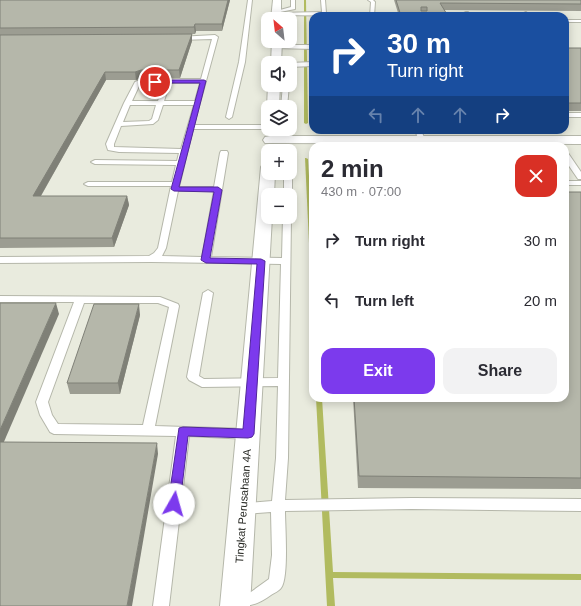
<!DOCTYPE html>
<meta charset="utf-8">
<style>
:root{--surface:#fff;--page:#f2f2f3;--text:#2b2b33;--muted:#7c7c81;--accent:#7c3aed}
body{margin:0;font-family:Arial,sans-serif;background:var(--page);color:var(--text);height:100vh;display:flex;flex-direction:column;font-size:15px;white-space:nowrap}
*{box-sizing:border-box;margin:0}
p{font-size:13px;color:var(--muted)}
.icon{flex:none;width:22px;height:22px;fill:none;stroke:currentColor;stroke-width:2;stroke-linecap:round;stroke-linejoin:round}
.map{position:relative;flex:1;overflow:hidden}
.drawer{position:absolute;left:309px;top:142px;width:260px;height:260px;display:flex;flex-direction:column;background:var(--surface);border-radius:12px;box-shadow:0 2px 10px #0003}
.drawer>*{flex:none}
.banner{position:absolute;left:309px;top:12px;width:260px;height:122px;border-radius:12px;box-shadow:0 2px 10px #0003;background:#1a4fa0;color:#fff;overflow:hidden}
.needle{width:26px;rotate:332deg}
.buttons{position:absolute;left:261px;top:12px;display:grid;gap:8px}
.buttons a{display:grid;place-items:center;width:36px;height:36px;border-radius:8px;background:var(--surface);box-shadow:0 2px 10px #0003;font-size:20px}
.pin{position:absolute;display:grid;place-items:center;width:34px;height:34px;color:#fff;margin:-17px;border:2px solid #fff;border-radius:50%;box-shadow:0 1px 4px #0007}
.me{position:absolute;width:44px;margin:-22px;rotate:7deg;stroke-linejoin:round;filter:drop-shadow(0 0 3px #0008)}
.turn{display:flex;align-items:center;gap:14px;height:84px;padding:0 12px;font-size:18px}
.turn .icon{width:52px;height:52px;stroke-width:2.5}
.turn b{display:block;font-size:28px;line-height:34px}
.lanes{display:flex;align-items:center;height:38px;padding:0 12px;background:#0003;justify-content:center;gap:20px;direction:ltr}
.lanes .off{opacity:.35}
.round{display:grid;place-items:center;flex:none;width:42px;height:42px;border-radius:12px;background:var(--page)}
.head{display:flex;align-items:center;justify-content:space-between;height:68px;padding:0 12px}
h1{font-size:24px;font-weight:600;line-height:30px}
.cta{display:flex;gap:8px;margin-top:auto;padding:8px 12px}
.cta a{flex:1;height:46px;border-radius:12px;background:var(--accent);color:#fff;font-size:16px;font-weight:600;line-height:46px;text-align:center}
.cta a+a{background:var(--page);color:var(--text)}
ul{padding:0;list-style:none}
li{display:flex;align-items:center;gap:12px;height:60px;padding:0 12px}
li div{flex:1}
li b{display:block;font-size:15px}
li em{font-style:normal}
.map>svg:first-child{display:block}
</style>
<div class="map">
<svg width="581" height="606" viewBox="0 0 581 606">
<rect width="100%" height="100%" fill="#e9ebde"/>
<g fill="none" stroke-linecap="round" stroke-linejoin="round">
<g fill="#b1bb5f" fill-rule="evenodd">
<polygon points="304,0 306,0 308,123 306,124 304,123"/>
<polygon points="305,158 306,158 308,159 313,245 313,287 311,286"/>
<polygon points="316,398 322,398 333,572 581,574 581,580 333,578 335,606 327,606"/>
</g>
<defs>
<g id="service">
<polygon points="248,0 252,0 245,62 232,117 229,119 226,117 239,62"/>
<polygon points="291,0 295,0 295,9 280,12 280,10 291,7"/>
<polygon points="321,0 325,0 326,13 354,14 362,16 276,15 274,14 276,13 322,12"/>
<polygon points="368,0 373,0 375,2 374,16 370,16 371,2"/>
<polygon points="466,12 468,12 470,16 466,16 464,13"/>
<polygon points="526,12 531,16 526,16 524,13"/>
<rect x="565" y="20" width="16" height="2"/>
<path d="M215,35L218,37L194,125H268V129H193L179,187H214L220,153L221,151H227L228,153L211,257L282,258L283,217H290V215L291,217L288,458L285,500L412,498L581,499V511L412,509L285,511C285,525 289,578 281,588C279,591 274,593 271,595C256,606 249,606 231,606L230,604L233,599L251,592L269,579L272,555L271,512L242,514L237,512L235,508L237,504L272,501L276,458L278,386L202,387L189,380L187,377L203,293L208,290L213,293L199,376L204,379L278,378L281,264L151,262L0,263V257L149,256L154,253L158,248L171,186H88L84,184L88,182H172L176,165L95,164L91,162L95,160L177,161L179,153L119,152L108,150L106,144L124,103L135,82L142,79H201L212,39L180,40L177,38L178,37ZM143,83H164L158,101H132L140,84ZM170,83H200L195,101H164ZM130,105H156L152,119L149,121L123,122ZM163,105H194L181,149L114,147V144L121,126L153,124L158,120ZM178,191H214L202,257L162,256L166,248Z"/>
<polygon points="277,45 313,45 313,49 275,48 275,46"/>
<polygon points="313,62 313,66 290,67 290,63"/>
<polygon points="283,85 289,85 287,107 281,107"/>
<rect x="565" y="113" width="16" height="4"/>
<polygon points="415,130 421,130 425,140 423,141 419,141"/>
<polygon points="473,138 475,139 480,146 472,146 469,140"/>
<polygon points="565,153 568,153 581,172 581,179 578,179 565,160"/>
<polygon points="290,171 292,173 292,195 290,197 290,195 284,195 284,173 290,173"/>
<rect x="565" y="181" width="16" height="4"/>
<path d="M0,296L160,297L178,304L179,306L155,426L248,429L252,431L254,434L252,437L248,439L189,436L169,606H153L176,436L54,434L50,432L40,415L36,402L74,302H0ZM84,303H158L169,307L143,425L58,424L52,415L48,402Z"/>
</g>
<g id="minor">
<polygon points="273,0 281,0 281,19 271,19"/>
<polygon points="272,41 282,41 281,63 271,63"/>
<polygon points="268,85 280,85 279,107 268,107 268,109 267,107"/>
<polygon points="270,136 581,136 581,144 265,143 263,140 265,137"/>
<polygon points="268,163 268,173 275,173 274,195 268,195 268,217 272,217 250,606 220,606 261,167 263,164"/>
</g>
</defs>
<use href="#service" stroke="#b5b7aa" stroke-width="2"/>
<use href="#minor" stroke="#b5b7aa" stroke-width="2"/>
<use href="#service" fill="#fff" fill-rule="evenodd"/>
<use href="#minor" fill="#fff" fill-rule="evenodd"/>
</g>
<g fill="#9c9d92">
<polygon points="0,0 230,0 222,31 196,31 195,34 149,34 192,34 192,41 180,78 142,78 136,80 106,80 41,196 127,196 129,205 114,247 0,248"/>
<polygon points="394,0 581,0 581,11 444,10 448,16 399,16"/>
<rect x="565" y="48" width="16" height="63"/>
<polygon points="581,192 581,489 358,488 353,398 565,398"/>
<polygon points="140,315 120,394 70,394 67,383"/>
</g>
<g fill="#7f8077">
<polygon points="228,0 230,0 222,31 222,24"/>
<polygon points="195,24 196,31 195,34 194,27"/>
<polygon points="192,34 192,41 180,78 179,70"/>
<polygon points="141,70 142,78 136,80 135,72"/>
<polygon points="105,72 106,80 35,206 33,196"/>
<polygon points="127,196 129,205 114,247 112,238"/>
<polygon points="56,303 59,314 0,451 0,430"/>
<polygon points="139,304 140,315 120,394 118,383"/>
<polygon points="157,443 158,454 132,606 127,606"/>
</g>
<g fill="#b5b7aa" stroke="#7f8077" fill-rule="evenodd">
<polygon points="0,0 228,0 222,24 195,24 194,27 0,28"/>
<path d="M396,0H581V4L440,3L448,16H401ZM421,7H427V11H421Z"/>
<polygon points="192,34 179,70 141,70 135,72 105,72 33,196 127,196 112,238 0,238 0,35"/>
<rect x="565" y="48" width="16" height="55"/>
<polygon points="565,192 581,192 581,478 359,476 354,398 565,398"/>
<polygon points="0,303 56,303 0,430"/>
<polygon points="94,304 139,304 118,383 67,383"/>
<polygon points="0,442 157,443 127,606 0,606"/>
</g>
<polygon fill="#7c3aed" stroke="#51269a" points="155,80 204,80 206,81 179,187 218,187 222,190 210,258 261,259 265,261 254,434 252,437 248,438 188,436 180,504 179,508 174,509 170,508 168,504 179,428 183,427 243,429 257,264 206,263 201,260 214,192 174,191 171,189 200,83 153,83 153,80"/>
<g text-anchor="middle" stroke-width="4" stroke-linejoin="round" paint-order="stroke">
<g font-size="11" fill="#242520" stroke="#fff">
<text transform="translate(243 506) rotate(-86)" y="4">Tingkat Perusahaan 4A</text>
</g>
</g>
</svg>
<div class="buttons">
<a><svg class="needle" viewBox="-14 -14 28 28"><path d="M0-13l5 13h-10z" fill="#e53935"/><path d="M0 13l5-13h-10z" fill="#7c7c81"/></svg></a>
<a><svg class="icon" aria-label="sound" viewBox="0 0 24 24"><path d="M4 9h4l5-4v14l-5-4H4zM17 9q2 3 0 6"/></svg></a>
<a><svg class="icon" aria-label="layers" viewBox="0 0 24 24"><path d="M12 4l9 5-9 5-9-5zM3 14l9 5 9-5"/></svg></a>
<a>+</a>
<a>−</a>
</div>
<div class="pin" style="left:155px;top:82px;background:#d93025"><svg class="icon" aria-label="arrive" viewBox="0 0 24 24"><path d="M6 21V4h12l-3 4 3 4H6"/></svg></div>
<svg class="me" style="left:174px;top:504px" viewBox="-20 -20 40 40"><circle r="19" fill="#fff"/><path d="M0-13L10 11 0 6-10 11z" fill="#7c3aed"/></svg>
<div class="banner">
<div class="turn"><svg class="icon" aria-label="right" viewBox="0 0 24 24"><path d="M7 20v-9h11M14 6l5 5-5 5"/></svg><div><b>30 m</b>Turn right</div></div>
<div class="lanes"><svg class="icon off" aria-label="left" viewBox="0 0 24 24"><path d="M17 20v-9H6M10 6l-5 5 5 5"/></svg><svg class="icon off" aria-label="ahead" viewBox="0 0 24 24"><path d="M12 20V5M6 11l6-6 6 6"/></svg><svg class="icon off" aria-label="ahead" viewBox="0 0 24 24"><path d="M12 20V5M6 11l6-6 6 6"/></svg><svg class="icon" aria-label="right" viewBox="0 0 24 24"><path d="M7 20v-9h11M14 6l5 5-5 5"/></svg></div>
</div>
<section class="drawer">
<div class="head"><div><h1>2 min</h1><p>430 m · 07:00</p></div><a class="round" style="background:#d93025;color:#fff"><svg class="icon" aria-label="close" viewBox="0 0 24 24"><path d="M6 6l12 12M18 6L6 18"/></svg></a></div>
<ul>
<li><svg class="icon" aria-label="right" viewBox="0 0 24 24"><path d="M7 20v-9h11M14 6l5 5-5 5"/></svg><div><b>Turn right</b></div><em>30 m</em></li>
<li><svg class="icon" aria-label="left" viewBox="0 0 24 24"><path d="M17 20v-9H6M10 6l-5 5 5 5"/></svg><div><b>Turn left</b></div><em>20 m</em></li>
</ul>
<div class="cta"><a>Exit</a><a>Share</a></div>
</section>
</div>
